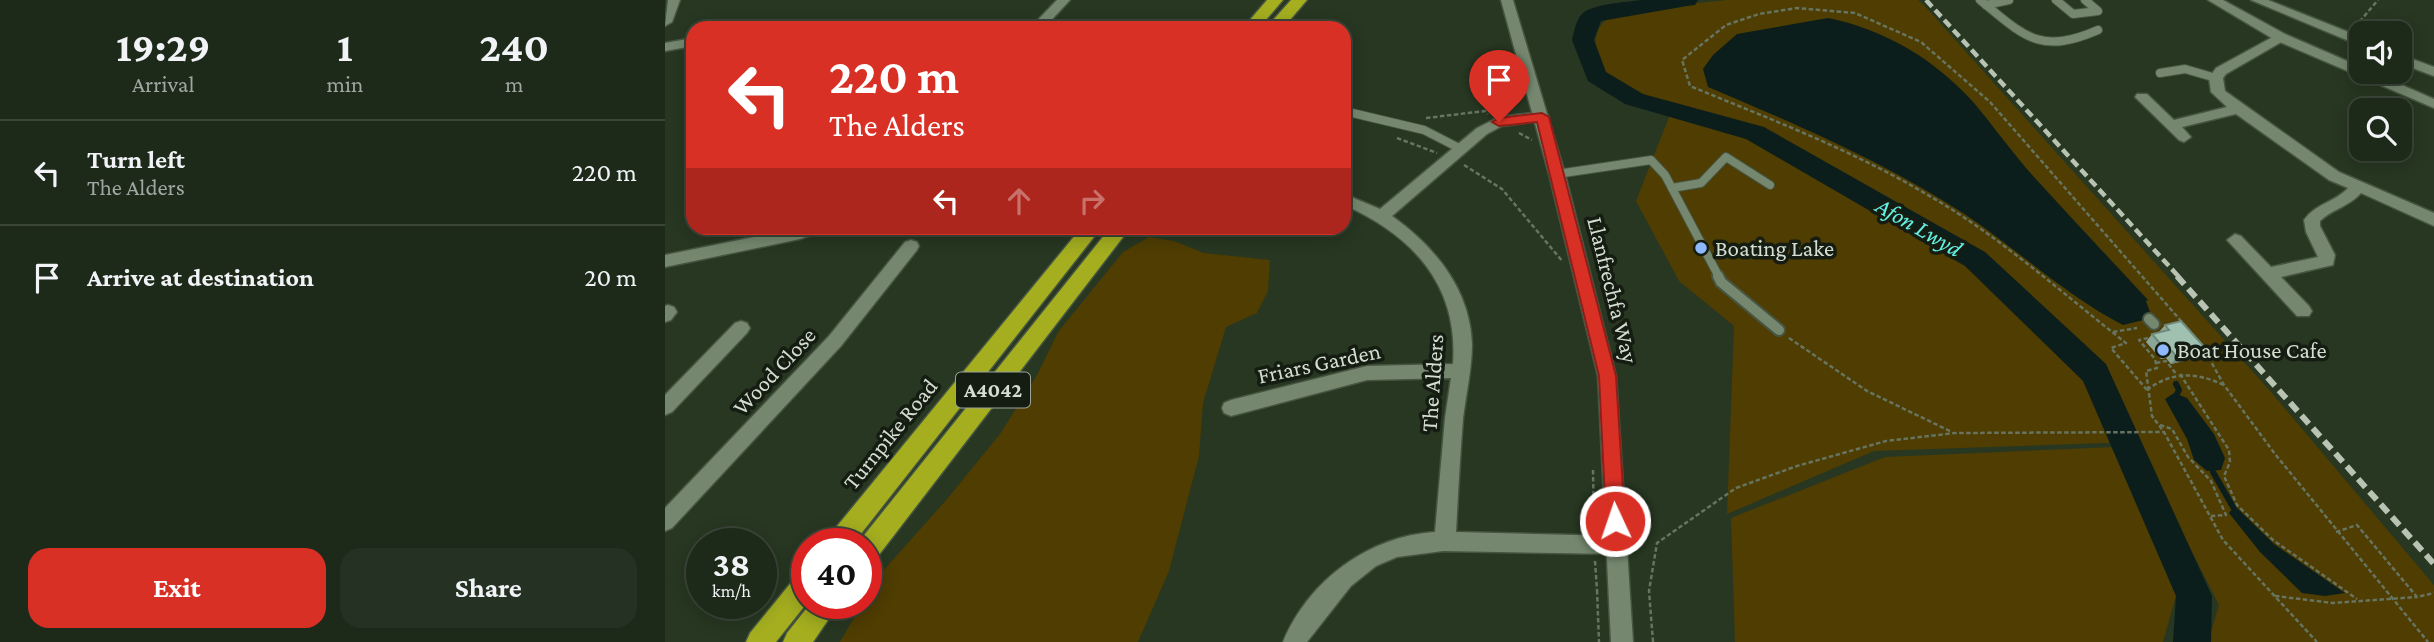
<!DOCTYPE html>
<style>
:root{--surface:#1d2919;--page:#253122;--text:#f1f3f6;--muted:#a0a6a2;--line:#3b4538;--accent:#d93025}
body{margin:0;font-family:"Crimson Pro",serif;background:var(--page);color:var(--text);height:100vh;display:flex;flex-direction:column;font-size:26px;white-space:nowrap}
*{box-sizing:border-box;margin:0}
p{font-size:23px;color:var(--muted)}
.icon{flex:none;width:38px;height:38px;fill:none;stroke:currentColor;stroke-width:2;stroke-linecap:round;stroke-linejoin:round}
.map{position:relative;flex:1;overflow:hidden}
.side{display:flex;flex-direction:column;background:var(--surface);width:665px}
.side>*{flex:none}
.hud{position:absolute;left:21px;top:21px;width:665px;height:214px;border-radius:21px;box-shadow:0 4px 18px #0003,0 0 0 2px var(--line);background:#d93025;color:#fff;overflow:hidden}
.controls{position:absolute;left:1684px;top:21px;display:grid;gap:14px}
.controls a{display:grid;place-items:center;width:63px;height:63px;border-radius:14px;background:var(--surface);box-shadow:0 4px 18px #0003,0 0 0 2px var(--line);font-size:35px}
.speed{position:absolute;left:21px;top:528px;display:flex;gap:14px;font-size:35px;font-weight:700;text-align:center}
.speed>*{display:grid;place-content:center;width:91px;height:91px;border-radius:50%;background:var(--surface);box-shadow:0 4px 18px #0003,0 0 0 2px var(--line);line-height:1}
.speed small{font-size:18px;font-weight:400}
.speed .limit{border:10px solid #d22;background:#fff;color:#111}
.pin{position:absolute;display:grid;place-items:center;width:60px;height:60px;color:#fff;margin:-72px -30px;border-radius:50% 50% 50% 0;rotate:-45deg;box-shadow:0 0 7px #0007}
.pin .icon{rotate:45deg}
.me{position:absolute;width:77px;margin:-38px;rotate:357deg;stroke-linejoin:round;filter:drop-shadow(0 0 5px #0008)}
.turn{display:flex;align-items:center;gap:24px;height:147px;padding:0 28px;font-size:32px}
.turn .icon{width:91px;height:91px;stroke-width:2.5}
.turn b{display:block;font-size:49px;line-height:60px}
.lanes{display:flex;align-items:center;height:66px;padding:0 28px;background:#0003;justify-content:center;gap:35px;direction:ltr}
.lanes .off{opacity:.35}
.eta{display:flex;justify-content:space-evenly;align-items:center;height:119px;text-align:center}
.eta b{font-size:42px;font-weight:700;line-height:49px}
.primary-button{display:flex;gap:14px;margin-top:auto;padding:14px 28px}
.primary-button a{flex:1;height:80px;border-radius:21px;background:var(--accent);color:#fff;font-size:28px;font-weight:700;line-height:80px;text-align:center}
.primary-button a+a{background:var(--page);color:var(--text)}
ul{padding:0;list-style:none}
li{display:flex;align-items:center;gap:21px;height:105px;padding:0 28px;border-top:2px solid var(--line)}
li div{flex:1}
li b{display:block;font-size:26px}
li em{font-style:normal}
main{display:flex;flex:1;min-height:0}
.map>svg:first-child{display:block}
</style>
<main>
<section class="side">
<div class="eta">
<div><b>19:29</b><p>Arrival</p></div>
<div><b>1</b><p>min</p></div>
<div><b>240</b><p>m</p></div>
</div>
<ul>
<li><svg class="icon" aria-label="left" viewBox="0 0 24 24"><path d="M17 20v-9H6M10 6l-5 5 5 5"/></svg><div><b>Turn left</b><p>The Alders</p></div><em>220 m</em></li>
<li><svg class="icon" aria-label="arrive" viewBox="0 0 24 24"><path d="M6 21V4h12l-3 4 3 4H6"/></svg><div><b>Arrive at destination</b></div><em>20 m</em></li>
</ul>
<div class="primary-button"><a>Exit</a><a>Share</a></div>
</section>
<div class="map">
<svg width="1769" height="642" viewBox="0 0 1769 642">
<rect width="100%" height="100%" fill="#273721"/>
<g fill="#4f3d02">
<path d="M1062,0H1253L1259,5L1606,392L1769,585V642H1543L1554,605L1471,442L1209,451L1062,514L1069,326L1014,281L971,201L1008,107L969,95L937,76C932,59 925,39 937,24C948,8 1039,3 1062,0Z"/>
<polygon points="484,237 509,241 539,253 605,260 603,291 592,313 561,327 538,403 534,456 504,571 473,642 175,642 197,604 201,604 201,596 209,581 282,499 335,434 372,375 393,332 458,252"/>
<polygon points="1450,447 1511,596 1498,642 1070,642 1066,518 1220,457"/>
</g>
<g fill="#0c1e1c">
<path d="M1163,18C1219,29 1271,60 1309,103C1330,128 1348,154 1370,178C1407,219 1446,260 1483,300L1481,301L1487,318L1458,325C1402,296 1354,251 1301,215C1216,160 1135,126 1043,87L1038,69L1048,55L1072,34Z"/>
<polygon points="1509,393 1522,398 1549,434 1560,458 1556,470 1542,471 1529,460 1522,439 1500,399"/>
<polygon points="1570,506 1609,544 1680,593 1660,596 1637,593 1595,552 1564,513"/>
</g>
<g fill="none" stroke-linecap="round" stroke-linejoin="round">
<g stroke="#0c1e1c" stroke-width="6">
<polyline points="1511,384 1514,390 1512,394"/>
<polyline points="1548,472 1568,507"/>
</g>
<path fill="#0c1e1c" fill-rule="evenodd" d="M976,0H1033L1030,5L1022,6L936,21L929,40L941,72L978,94L1099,127L1320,252L1441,364L1547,596L1546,642H1508L1511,596L1418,381L1300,266L1081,139L960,104L923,81L907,40C909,32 911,20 917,14C926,4 962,2 976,0Z"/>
<defs>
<g id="lane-far1">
<path d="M1315,0C1360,37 1375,55 1433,30"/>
<polyline points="1391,0 1408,14 1433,11 1420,0"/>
<polyline points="1321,5 1344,0"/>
<polyline points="1495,73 1520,69 1551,78"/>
<polyline points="679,111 759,130 796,149"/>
<polyline points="892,174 986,160 1000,175 1054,277"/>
<polyline points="1007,188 1036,183 1061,157 1105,185"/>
</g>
<g id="lane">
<polyline points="1053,276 1056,282 1114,330"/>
<polyline points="1484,319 1489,324"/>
</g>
<g id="street">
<polygon points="392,0 405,0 379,28 365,28"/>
<polygon points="1586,0 1603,0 1696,37 1696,46"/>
<path d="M1615,33L1622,37L1620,40L1561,74L1558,78L1560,91L1674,172L1769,213V226L1696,193C1684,207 1667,209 1655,221V226L1670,255L1668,265L1616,277L1644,306L1647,311L1644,316H1632L1562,240L1570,234L1576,236L1606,267L1653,257L1641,232L1639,220C1650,204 1670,202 1683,188L1664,180L1571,114L1517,127L1526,137L1519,142L1514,140L1470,97L1472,94H1482L1509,120L1562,107L1546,92L1544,78L1551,68Z"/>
<polygon points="28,38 28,46 0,51 0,43"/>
<polygon points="1734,54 1769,67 1769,76 1734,63"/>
<path d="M877,112L882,114L884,117L882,120L837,126L822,134L727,216C770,247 805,289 807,344C807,369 801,394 798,419C795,457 793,494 791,532L952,536L959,538L962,545L959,552L952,554L778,551L732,557L711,566L686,586L642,642H618C644,580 704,536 770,532L780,418L786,378L702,380L566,416L559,413L557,408L559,403L566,400L702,366L788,364C794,285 747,235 679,205V194L715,209L812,128L834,117Z"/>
<polygon points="133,228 156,228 154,232 135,239 0,267 0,255"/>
<polygon points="246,240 252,242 254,246 252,250 176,346 7,528 0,531 0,508 164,336 240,242"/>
<polygon points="3,305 9,307 12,312 6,320 0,322 0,306"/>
<polygon points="76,321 82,323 85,328 82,333 7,412 0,415 0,395 70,323"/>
</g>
<g id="secondary">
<polygon points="3,0 15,0 7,22 0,26"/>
<polygon points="836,0 848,0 900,174 951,376 968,642 946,642 933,376 884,174"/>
<polygon points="1543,0 1558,0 1620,34 1696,67 1696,72 1707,72 1769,99 1769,108 1610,40"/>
</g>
<g id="highway">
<polygon points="602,0 618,0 594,28 578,28"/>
<polygon points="626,0 642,0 618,28 601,28"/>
<polygon points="416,228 436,228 188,544 161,544 164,536"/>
<polygon points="445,228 465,228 210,560 201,563 201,544 192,544"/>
<polygon points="142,571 142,603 111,642 81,642 85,633 133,574"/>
<polygon points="145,604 174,604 148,642 118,642 122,633"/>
</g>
</defs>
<use href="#lane-far1" stroke="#465441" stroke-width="10"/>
<use href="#lane" stroke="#465441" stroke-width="14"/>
<use href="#street" stroke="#465441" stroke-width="3"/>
<use href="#secondary" stroke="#465441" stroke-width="3"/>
<use href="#highway" stroke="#465441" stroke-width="3"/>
<g stroke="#667460" stroke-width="2.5" stroke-dasharray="4.5 2.5" stroke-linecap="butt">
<polyline points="1690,27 1713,0"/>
<polyline points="761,118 820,111 823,114"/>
<polyline points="854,133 867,140"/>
<polyline points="732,138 772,153"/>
<polyline points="799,165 837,189 898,262"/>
<polyline points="1448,332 1472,328"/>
<polyline points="1124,338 1202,391 1287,432"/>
<polyline points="1483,338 1474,340 1490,359 1492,368 1481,371 1487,416 1499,432 1558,540 1652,642"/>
<polyline points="1540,351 1559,385 1610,454 1763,642"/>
<polyline points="1491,363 1501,361 1512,375"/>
<polyline points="1515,374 1564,450 1565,462 1559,476 1572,505 1608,540 1692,599"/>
<path d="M1482,390L1446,348L1461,343C1397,293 1332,234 1261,194C1187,150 1105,119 1025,86L1017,60L1061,25L1094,14L1132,8L1190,13L1256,42L1325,102L1537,345"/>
<path d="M1482,390C1507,371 1531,372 1559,385"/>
<polyline points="1495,425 1507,429 1523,457 1546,481 1561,515 1545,516"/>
<polyline points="928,470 929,527"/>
<polyline points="1671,532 1692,525 1752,597 1769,593"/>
<polyline points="930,561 932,590"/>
<polyline points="932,590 934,642"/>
<polyline points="1610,596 1668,603 1752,597"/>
<polyline points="988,642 984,591 992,543 1071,488 1132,466 1221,441 1290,433 1499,432"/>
</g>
<use href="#lane-far1" stroke="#75886f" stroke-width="8"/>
<use href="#lane" stroke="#75886f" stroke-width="10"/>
<use href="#street" fill="#75886f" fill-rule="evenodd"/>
<use href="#secondary" fill="#75886f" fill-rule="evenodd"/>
<use href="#highway" fill="#a4ae1f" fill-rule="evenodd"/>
<polyline stroke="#b8c3b3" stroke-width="4.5" stroke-dasharray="9 4.5" stroke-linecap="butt" points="1261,0 1514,277"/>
<polyline stroke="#b8c3b3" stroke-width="6" stroke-dasharray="11 6" stroke-linecap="butt" points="1512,276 1769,564"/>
</g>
<polygon fill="#8aa697" points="1500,325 1536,357 1506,364 1501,358 1496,359 1481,342 1487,334 1494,332"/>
<g fill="#70877b">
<polygon points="1542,350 1536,357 1506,364 1512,357"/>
<polygon points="1507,351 1501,358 1496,359 1502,352"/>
</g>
<polygon fill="#a0c1b0" stroke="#70877b" stroke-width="2" points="1516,321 1542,350 1512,357 1507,351 1502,352 1487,334 1504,330 1500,325"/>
<polygon fill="#d93025" stroke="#8d1f18" stroke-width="2" points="877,113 884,117 951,376 960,521 957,527 950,529 944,527 941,521 934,376 872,122 834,126 827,122 834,118"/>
<g fill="#8eb9fc" stroke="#151c12" stroke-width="2.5">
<circle cx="1036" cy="248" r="7"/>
<circle cx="1498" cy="350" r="7"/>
</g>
<g text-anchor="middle" stroke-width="7" stroke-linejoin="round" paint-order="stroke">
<rect fill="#151c12" stroke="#9ba497" stroke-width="2" x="291" y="372.5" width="74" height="35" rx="5"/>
<g font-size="21" font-weight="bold" fill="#d4ded0">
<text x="328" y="397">A4042</text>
</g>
<g font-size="23" fill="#d4ded0" stroke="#151c12" text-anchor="start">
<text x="1050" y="256">Boating Lake</text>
<text x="1512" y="358">Boat House Cafe</text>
</g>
<g font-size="23" fill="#d4ded0" stroke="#151c12">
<text transform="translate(948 290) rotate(76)" y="8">Llanfrechfa Way</text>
<text transform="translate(654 363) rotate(-12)" y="8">Friars Garden</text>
<text transform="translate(109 371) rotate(-47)" y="8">Wood Close</text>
<text transform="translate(767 383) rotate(-86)" y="8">The Alders</text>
<text transform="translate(225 434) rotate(-51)" y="8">Turnpike Road</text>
</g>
<g font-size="24" font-style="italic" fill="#64f1e3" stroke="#151c12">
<text transform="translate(1254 227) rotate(30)" y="8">Afon Lwyd</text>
</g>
</g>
</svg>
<div class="controls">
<a><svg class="icon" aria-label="sound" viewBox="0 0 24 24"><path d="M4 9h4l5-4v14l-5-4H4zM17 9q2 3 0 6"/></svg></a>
<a><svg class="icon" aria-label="search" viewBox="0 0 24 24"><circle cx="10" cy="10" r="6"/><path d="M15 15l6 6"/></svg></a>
</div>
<div class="speed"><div>38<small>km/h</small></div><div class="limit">40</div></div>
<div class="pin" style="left:834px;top:122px;background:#d93025"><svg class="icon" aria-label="arrive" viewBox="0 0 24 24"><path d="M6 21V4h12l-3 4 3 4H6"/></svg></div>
<svg class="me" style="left:950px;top:521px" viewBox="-20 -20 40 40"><circle r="17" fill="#d93025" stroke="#fff" stroke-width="3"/><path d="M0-11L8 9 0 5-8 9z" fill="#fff"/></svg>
<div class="hud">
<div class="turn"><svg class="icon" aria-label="left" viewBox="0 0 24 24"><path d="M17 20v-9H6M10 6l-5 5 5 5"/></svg><div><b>220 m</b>The Alders</div></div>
<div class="lanes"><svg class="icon" aria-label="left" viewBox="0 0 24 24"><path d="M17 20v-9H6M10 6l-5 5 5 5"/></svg><svg class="icon off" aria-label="ahead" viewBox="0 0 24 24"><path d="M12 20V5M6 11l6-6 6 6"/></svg><svg class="icon off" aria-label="right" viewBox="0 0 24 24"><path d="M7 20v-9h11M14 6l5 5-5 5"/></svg></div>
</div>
</div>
</main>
